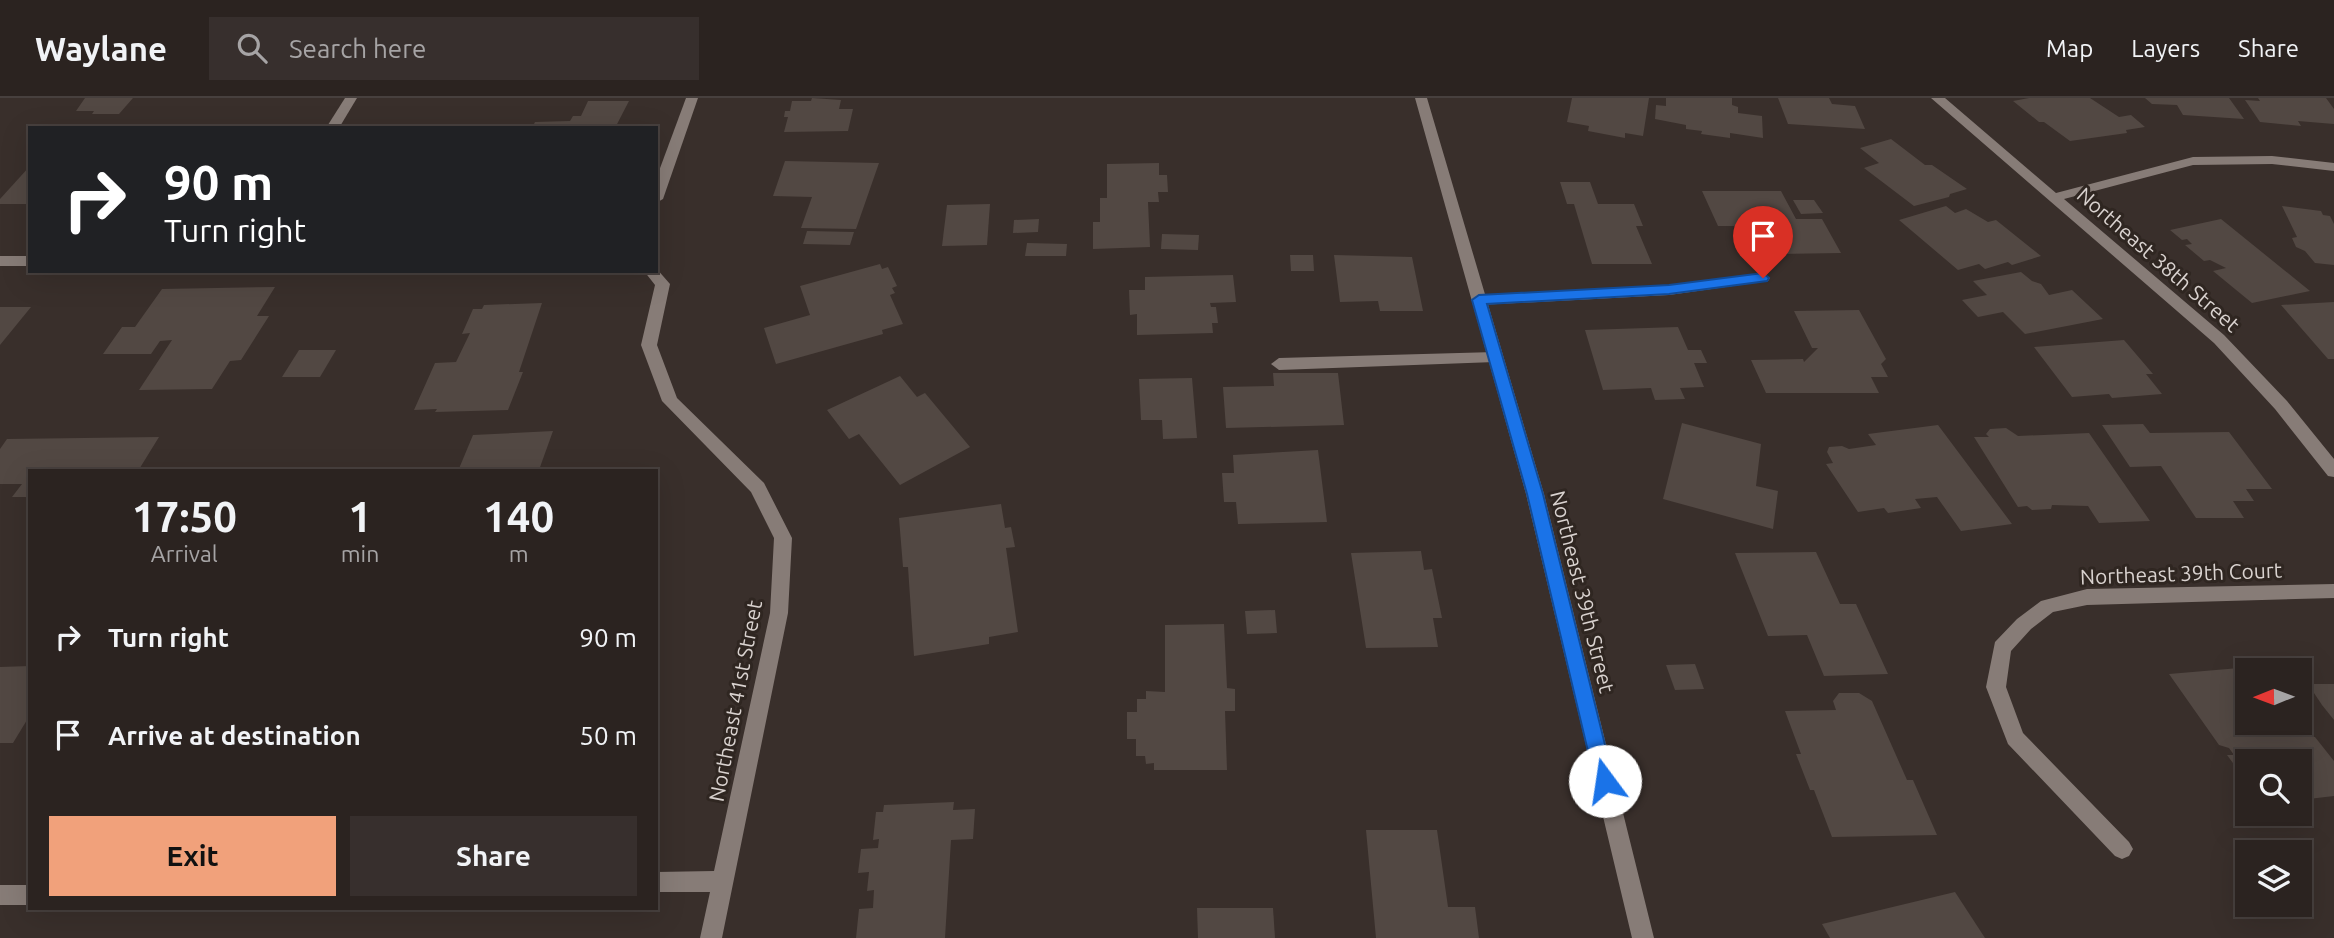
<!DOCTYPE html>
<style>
:root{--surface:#2b2320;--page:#372f2d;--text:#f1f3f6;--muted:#a6a4a5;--line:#47403e;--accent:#f1a17b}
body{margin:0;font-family:Ubuntu,sans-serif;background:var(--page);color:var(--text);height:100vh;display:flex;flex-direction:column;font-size:26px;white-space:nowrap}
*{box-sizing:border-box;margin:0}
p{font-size:23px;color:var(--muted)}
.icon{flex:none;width:38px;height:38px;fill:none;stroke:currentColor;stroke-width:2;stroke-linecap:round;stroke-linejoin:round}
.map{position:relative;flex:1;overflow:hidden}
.drawer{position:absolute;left:28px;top:371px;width:630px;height:441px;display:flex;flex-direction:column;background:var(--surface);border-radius:0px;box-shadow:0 7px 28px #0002,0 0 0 2px var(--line)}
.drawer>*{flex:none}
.guide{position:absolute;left:28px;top:28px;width:630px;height:147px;border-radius:0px;box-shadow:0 7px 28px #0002,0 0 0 2px var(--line);background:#202124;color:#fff;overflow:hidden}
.needle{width:46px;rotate:269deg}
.tools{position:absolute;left:2235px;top:560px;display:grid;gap:14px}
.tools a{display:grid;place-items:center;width:77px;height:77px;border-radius:0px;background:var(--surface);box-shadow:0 7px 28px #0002,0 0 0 2px var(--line);font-size:35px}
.pin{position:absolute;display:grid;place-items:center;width:60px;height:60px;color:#fff;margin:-72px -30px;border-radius:50% 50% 50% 0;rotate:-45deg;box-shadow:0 0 7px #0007}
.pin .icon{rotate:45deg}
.me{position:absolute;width:77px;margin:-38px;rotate:346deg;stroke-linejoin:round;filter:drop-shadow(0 0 5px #0008)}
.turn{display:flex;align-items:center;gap:24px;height:147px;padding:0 21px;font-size:32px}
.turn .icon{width:91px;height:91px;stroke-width:2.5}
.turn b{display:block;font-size:49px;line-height:60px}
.eta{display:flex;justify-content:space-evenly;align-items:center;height:119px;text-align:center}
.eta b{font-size:42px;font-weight:700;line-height:49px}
.primary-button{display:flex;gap:14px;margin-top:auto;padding:14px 21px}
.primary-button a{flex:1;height:80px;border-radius:0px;background:var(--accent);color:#111;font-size:28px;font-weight:700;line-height:80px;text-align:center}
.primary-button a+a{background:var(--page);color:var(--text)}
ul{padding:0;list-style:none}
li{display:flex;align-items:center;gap:21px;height:98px;padding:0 21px}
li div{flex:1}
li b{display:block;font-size:26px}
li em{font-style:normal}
header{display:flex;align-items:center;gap:42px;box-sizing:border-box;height:98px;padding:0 35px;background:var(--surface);border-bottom:2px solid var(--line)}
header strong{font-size:33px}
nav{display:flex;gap:38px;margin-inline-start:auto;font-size:24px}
.search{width:490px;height:63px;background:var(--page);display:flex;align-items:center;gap:18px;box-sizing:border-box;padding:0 24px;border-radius:0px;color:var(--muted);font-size:26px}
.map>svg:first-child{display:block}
</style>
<header>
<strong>Waylane</strong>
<div class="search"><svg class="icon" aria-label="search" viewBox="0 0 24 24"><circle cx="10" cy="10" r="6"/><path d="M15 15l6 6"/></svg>Search here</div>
<nav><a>Map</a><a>Layers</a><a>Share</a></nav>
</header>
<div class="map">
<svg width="2334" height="840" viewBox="0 0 2334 840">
<rect width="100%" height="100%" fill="#392f2b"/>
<g fill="#524843">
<polygon points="85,0 133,0 119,16 92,16 94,13 76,13"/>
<polygon points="812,0 841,2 839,11 853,11 848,33 784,34 788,19 784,19 785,13 790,13 792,3 811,3"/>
<polygon points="1572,0 1649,0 1643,38 1625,35 1625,40 1588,33 1589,28 1567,24"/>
<polygon points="1666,0 1732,0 1732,7 1738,9 1738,15 1762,18 1763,40 1730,35 1730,40 1701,36 1702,33 1686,31 1686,27 1655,21 1656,7 1666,8"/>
<polygon points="1778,0 1829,0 1832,6 1855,8 1865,31 1788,26"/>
<polygon points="2029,0 2090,0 2119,19 2131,17 2145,29 2126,32 2127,35 2070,43 2044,24 2039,24 2013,3"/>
<polygon points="2145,0 2229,0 2244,21 2183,17 2177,7 2152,6"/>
<polygon points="2258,0 2326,0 2334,11 2334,26 2298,23 2301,28 2260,24 2245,2 2260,3"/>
<polygon points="588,3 629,3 615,30 532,30 535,24 570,23 573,18 581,18"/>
<polygon points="1891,41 1925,67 1932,67 1967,91 1950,96 1949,99 1914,108 1864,70 1879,65 1860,50"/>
<polygon points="785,63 879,65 856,131 801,130 812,99 773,98"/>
<polygon points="1159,65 1159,77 1167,77 1168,94 1158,94 1159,104 1148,104 1150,149 1093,151 1093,124 1100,124 1100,100 1107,100 1107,66"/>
<polygon points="30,68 30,106 0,106 0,101"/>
<polygon points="1560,84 1590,84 1598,106 1634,106 1643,128 1636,128 1652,166 1592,166 1574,106 1567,106"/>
<polygon points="1702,93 1781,93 1796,121 1822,121 1841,155 1772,156 1761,133 1737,134 1734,128 1718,128"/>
<polygon points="1793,102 1814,102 1823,115 1801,116"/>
<polygon points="990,106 987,147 942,148 947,107"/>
<polygon points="1946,108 1955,115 1966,111 1988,124 1996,122 2041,158 2012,167 2008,164 1985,171 1979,166 1958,172 1899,122"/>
<polygon points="2282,108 2321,113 2323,117 2330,118 2334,126 2334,167 2315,165 2305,153 2296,149 2292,140 2297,139"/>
<polygon points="1039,121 1038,134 1013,135 1014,122"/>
<polygon points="2221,121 2310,193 2252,205 2213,173 2226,170 2210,162 2204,163 2185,147 2192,146 2187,141 2182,142 2170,132"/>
<polygon points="807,133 854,134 850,147 803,146"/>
<polygon points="1162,136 1199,137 1198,152 1161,151"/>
<polygon points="1027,145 1067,146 1066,158 1025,158"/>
<polygon points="1290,157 1313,157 1314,173 1291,173"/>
<polygon points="1334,157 1412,159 1423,213 1380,213 1378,203 1340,204"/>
<polygon points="880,166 882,171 888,169 897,188 892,190 895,195 890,197 903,226 882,232 883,236 776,266 764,230 810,217 800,188"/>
<polygon points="2021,174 2032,183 2041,186 2049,197 2072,192 2103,221 2025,236 2003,214 1978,219 1962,202 1987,197 1973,183"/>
<polygon points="1233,177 1236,204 1210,205 1211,209 1216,209 1218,225 1212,225 1213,235 1137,237 1137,216 1130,217 1129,192 1145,192 1145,179"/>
<polygon points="275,189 257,218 269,218 241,262 230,263 212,291 139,292 172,242 160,243 151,256 103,256 122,229 135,229 162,191"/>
<polygon points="2334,204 2334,261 2328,261 2281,207"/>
<polygon points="542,205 519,274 523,274 508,312 435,314 437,311 414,312 435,265 456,264 470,235 462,236 473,211 482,211 484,207"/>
<polygon points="0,209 31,209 0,247"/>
<polygon points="1859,212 1886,261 1881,266 1888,279 1871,279 1879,295 1766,295 1751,262 1803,261 1804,264 1818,250 1812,250 1794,213"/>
<polygon points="1678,229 1688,252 1701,252 1707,265 1694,265 1704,289 1680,290 1685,301 1655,302 1651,290 1603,292 1585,232"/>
<polygon points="2124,242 2153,276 2146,276 2162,296 2112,300 2109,296 2072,299 2034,249"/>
<polygon points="299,252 336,252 320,279 282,279"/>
<polygon points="1273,275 1338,275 1344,327 1226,330 1223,289 1274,288"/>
<polygon points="900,278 917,299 925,295 970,349 900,387 859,336 849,341 827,312"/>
<polygon points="1192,280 1197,340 1163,341 1162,322 1141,322 1139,281"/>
<polygon points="1682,325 1761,346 1756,388 1778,393 1773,431 1663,401"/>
<polygon points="2143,326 2150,335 2229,334 2272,391 2246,391 2254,403 2233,403 2244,420 2196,420 2161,368 2130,369 2102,327"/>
<polygon points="1938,327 2012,426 1961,433 1937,399 1915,401 1921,410 1888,415 1884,410 1858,414 1826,366 1833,365 1827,354 1829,349 1842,348 1849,351 1876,347 1868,336"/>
<polygon points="2006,330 2018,338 2089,335 2150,423 2099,425 2088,408 2052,407 2051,411 2032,412 2027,408 2018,409 1974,339 1989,339 1986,336 1990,331"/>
<polygon points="553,333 539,372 458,373 473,337"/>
<polygon points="159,339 138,373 30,373 30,399 12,399 22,386 0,386 0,351 7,341"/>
<polygon points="1318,352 1327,424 1238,426 1236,404 1224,404 1222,375 1234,375 1233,357"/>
<polygon points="1001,406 1005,430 1011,429 1015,449 1006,450 1018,534 989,539 989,546 914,558 908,469 903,469 899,420"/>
<polygon points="1421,453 1424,472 1432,471 1442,520 1433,520 1438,549 1366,550 1351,455"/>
<polygon points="1816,454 1840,506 1856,506 1888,576 1824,578 1807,537 1768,538 1735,455"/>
<polygon points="1275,512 1277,535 1247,536 1245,513"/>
<polygon points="1224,526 1227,590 1235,591 1235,613 1225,613 1227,672 1154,672 1154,665 1146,666 1145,658 1136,658 1136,641 1127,641 1127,614 1137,614 1137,601 1146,601 1146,593 1165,594 1165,527"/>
<polygon points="1695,566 1704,591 1675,592 1666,567"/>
<polygon points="30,568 30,617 13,645 0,645 0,569"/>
<polygon points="2251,569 2253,572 2247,572 2247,625 2295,625 2307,639 2315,639 2334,663 2334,698 2300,702 2300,663 2247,663 2247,684 2227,657 2234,657 2229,650 2219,647 2169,576"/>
<polygon points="2308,586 2334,586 2334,622 2322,607"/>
<polygon points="1839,595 1859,595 1872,603 1907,682 1913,682 1937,737 1832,739 1814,692 1810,692 1796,656 1801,656 1785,613 1836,612 1833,603"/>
<polygon points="954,704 953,712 975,711 973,741 951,742 945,840 856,840 859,811 873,810 874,792 867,793 869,774 858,775 861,751 878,750 879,741 873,742 876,714 883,714 884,707"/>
<polygon points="1366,732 1437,732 1448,809 1475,809 1479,840 1376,840"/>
<polygon points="1955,794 1985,840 1830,840 1822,826"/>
<polygon points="1197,810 1273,810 1275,840 1198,840"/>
</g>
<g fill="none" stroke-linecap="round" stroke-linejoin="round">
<g fill="#877c77" fill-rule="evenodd">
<polygon points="345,0 357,0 339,30 326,30"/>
<polygon points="1763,175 1770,180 1768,183 1669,197 1479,207 1471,202 1479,197 1669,187"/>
<polygon points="1495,254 1503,259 1495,264 1279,272 1271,266 1279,260"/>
</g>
<g fill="#877c77" fill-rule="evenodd">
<polygon points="686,0 698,0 663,101 656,105 656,81"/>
<polygon points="1415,0 1427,0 1544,396 1654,840 1632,840 1526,396"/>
<polygon points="1931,0 1945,0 2056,95 2193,59 2272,58 2334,65 2334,73 2272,66 2193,67 2064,101 2224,237 2287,303 2334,361 2334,379 2328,378 2275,311 2214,245"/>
<rect x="0" y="158" width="30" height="10"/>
<polygon points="656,170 670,186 657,247 677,300 764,385 792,440 788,515 722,840 700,840 710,794 656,794 656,774 714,773 770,515 774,440 751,394 662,303 641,247 655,187 644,173 656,173"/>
<polygon points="2334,486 2334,500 2087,507 2053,514 2031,531 2011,553 2006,589 2023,635 2129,744 2133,751 2129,758 2122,761 2115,758 2008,646 1986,589 1995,544 2017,521 2041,503 2087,491"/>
<rect x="0" y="787" width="30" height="20"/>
</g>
</g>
<polygon fill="#1a73e8" stroke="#114b97" stroke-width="2" points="1763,175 1769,180 1767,183 1669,196 1487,206 1543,396 1614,683 1611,689 1605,692 1598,689 1595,683 1527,396 1472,202 1479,197 1669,187"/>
<g text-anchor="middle" stroke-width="6" stroke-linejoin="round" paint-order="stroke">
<g font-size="21" fill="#d9d2cf" stroke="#2f2621">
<text transform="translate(2158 162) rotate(41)" y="7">Northeast 38th Street</text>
<text transform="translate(2181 476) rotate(-2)" y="7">Northeast 39th Court</text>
<text transform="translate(1582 494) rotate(76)" y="7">Northeast 39th Street</text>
<text transform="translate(736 603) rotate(-79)" y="7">Northeast 41st Street</text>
</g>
</g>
</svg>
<div class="tools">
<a><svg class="needle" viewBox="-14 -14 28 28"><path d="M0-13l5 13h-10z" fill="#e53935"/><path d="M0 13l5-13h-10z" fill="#a6a4a5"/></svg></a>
<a><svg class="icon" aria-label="search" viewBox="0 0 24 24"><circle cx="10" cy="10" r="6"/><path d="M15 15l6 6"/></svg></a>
<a><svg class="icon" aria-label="layers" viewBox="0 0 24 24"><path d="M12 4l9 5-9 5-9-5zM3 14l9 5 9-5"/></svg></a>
</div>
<div class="pin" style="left:1763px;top:180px;background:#d93025"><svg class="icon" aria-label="arrive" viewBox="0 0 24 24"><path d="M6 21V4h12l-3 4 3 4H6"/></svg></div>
<svg class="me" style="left:1605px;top:683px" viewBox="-20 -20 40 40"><circle r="19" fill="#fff"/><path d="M0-13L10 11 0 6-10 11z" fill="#1a73e8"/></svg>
<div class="guide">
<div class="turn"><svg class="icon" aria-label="right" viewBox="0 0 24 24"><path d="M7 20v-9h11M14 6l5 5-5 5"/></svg><div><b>90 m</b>Turn right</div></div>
</div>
<section class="drawer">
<div class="eta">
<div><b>17:50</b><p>Arrival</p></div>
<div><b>1</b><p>min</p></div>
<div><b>140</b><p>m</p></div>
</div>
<ul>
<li><svg class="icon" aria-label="right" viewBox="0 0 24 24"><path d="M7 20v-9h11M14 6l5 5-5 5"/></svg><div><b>Turn right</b></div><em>90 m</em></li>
<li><svg class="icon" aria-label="arrive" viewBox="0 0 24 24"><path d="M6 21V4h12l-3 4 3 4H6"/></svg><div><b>Arrive at destination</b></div><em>50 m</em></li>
</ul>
<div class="primary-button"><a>Exit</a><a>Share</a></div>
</section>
</div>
